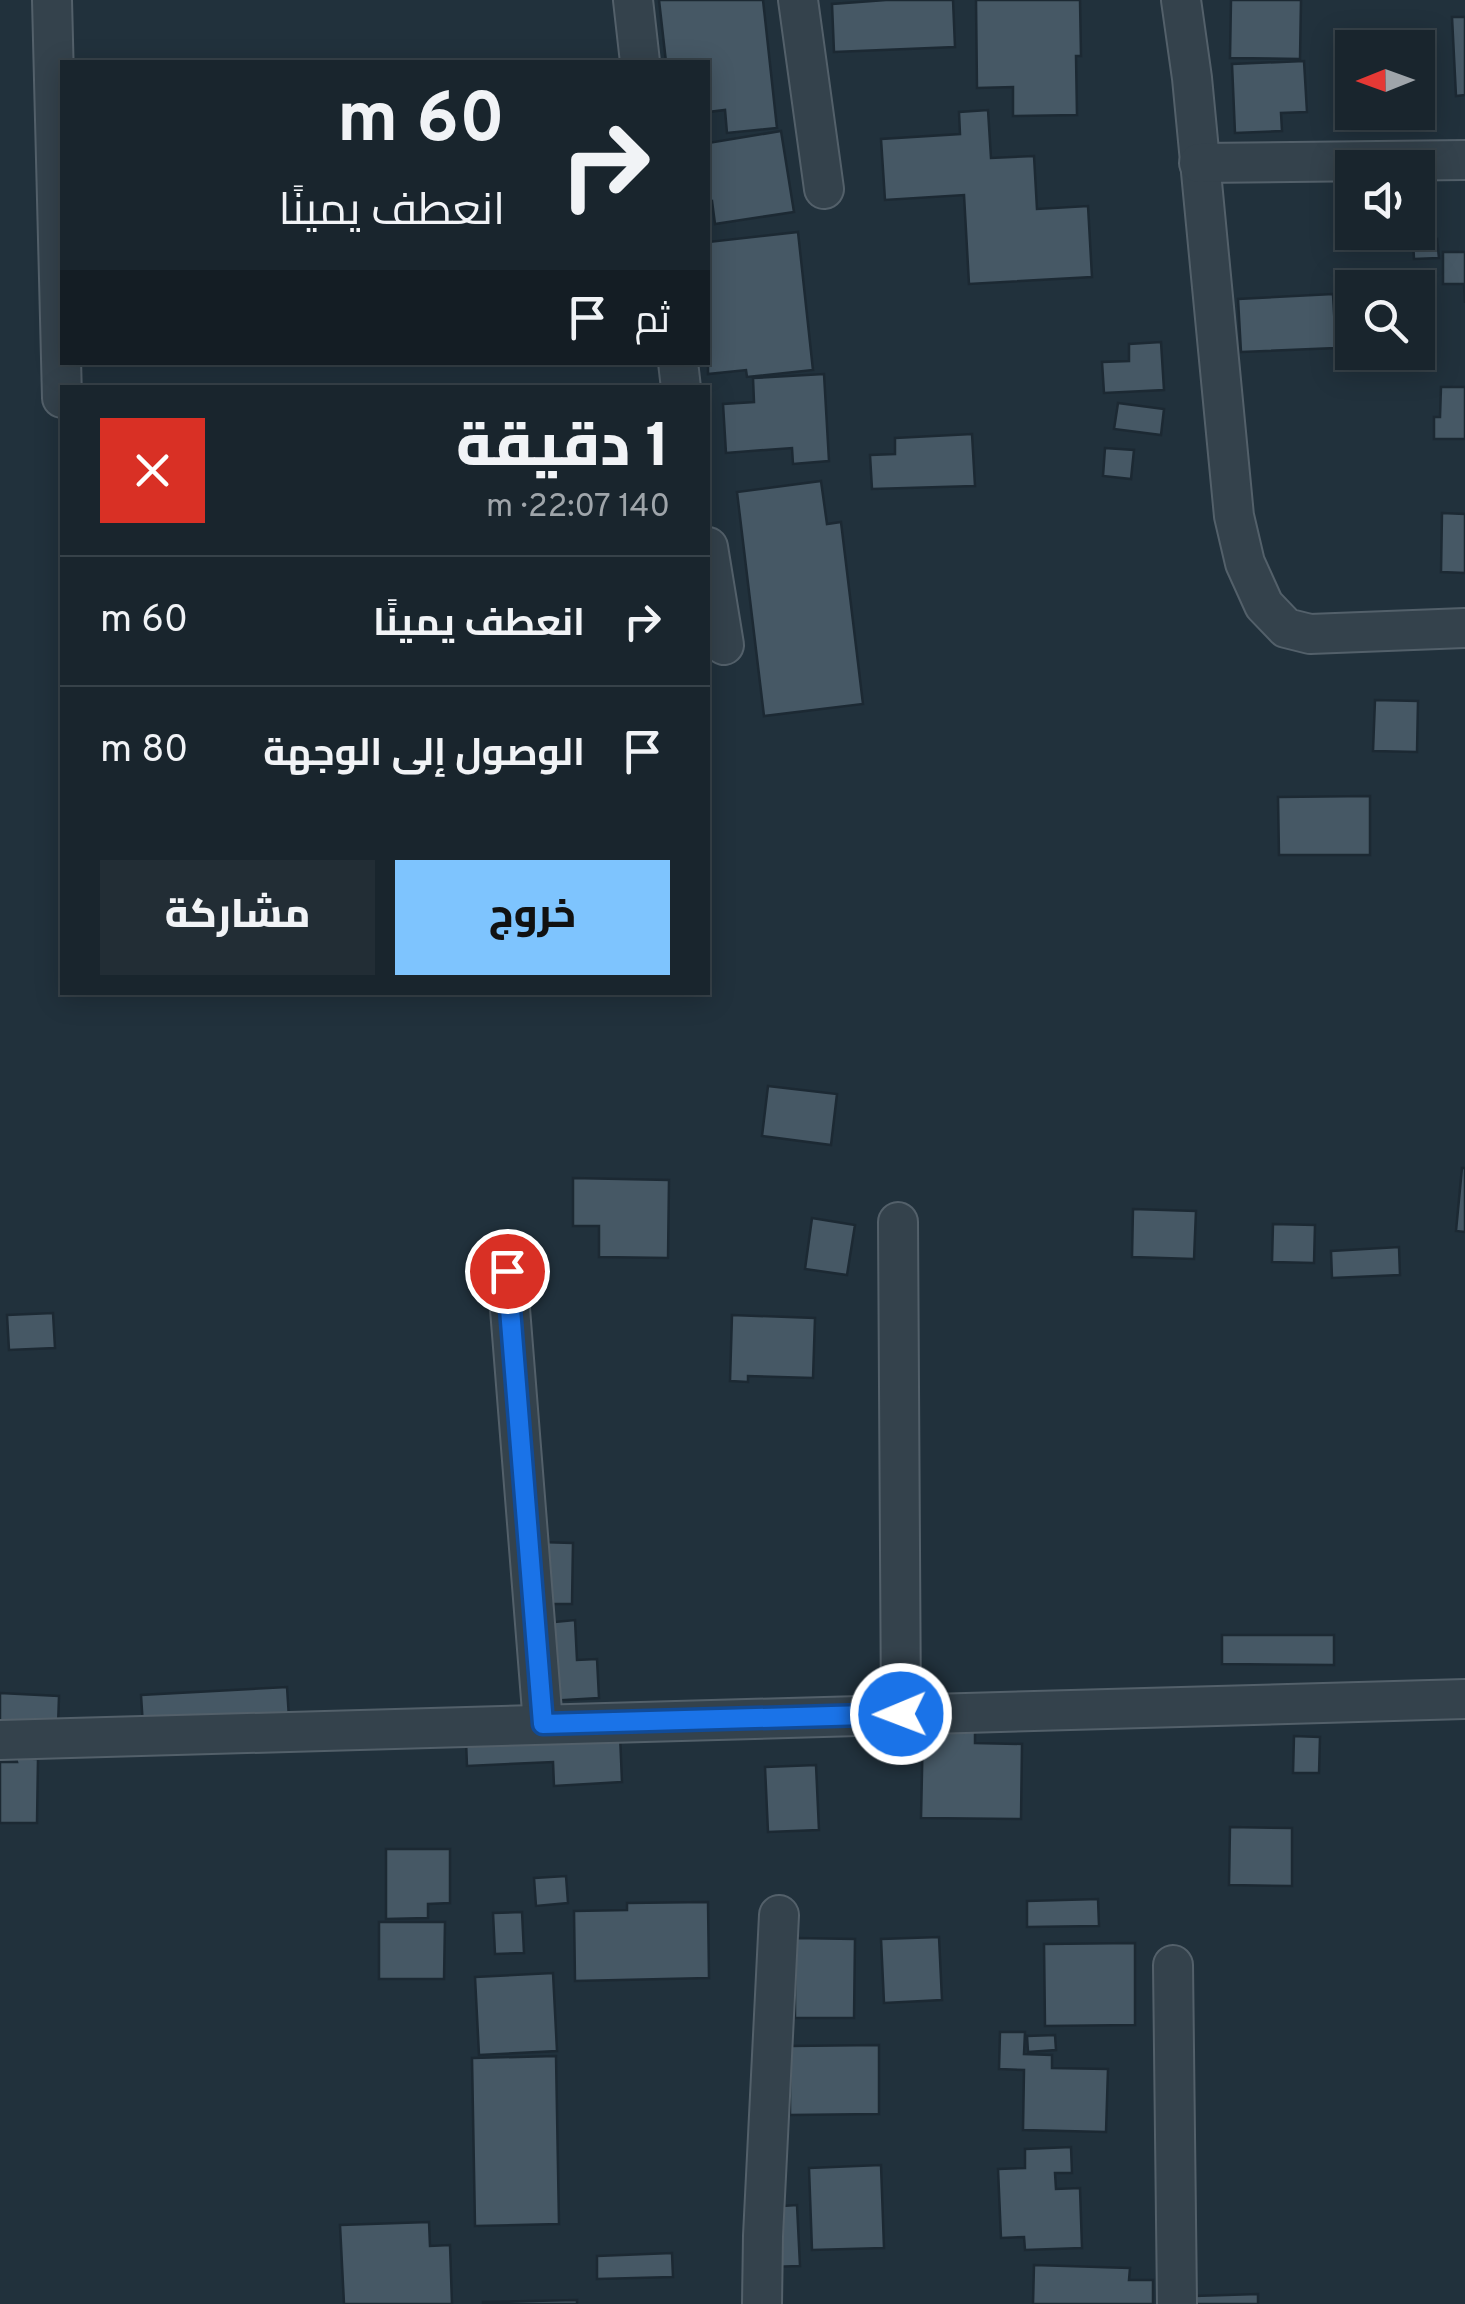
<!DOCTYPE html>
<html lang="ar">
<meta charset="utf-8">
<style>
:root{--surface:#19252d;--page:#222d35;--text:#f1f3f6;--muted:#9fa5aa;--line:#374249;--accent:#7ec4fe}
body{margin:0;font-family:Overpass,Cairo,sans-serif;background:var(--page);color:var(--text);direction:rtl;height:100vh;display:flex;flex-direction:column;font-size:38px;white-space:nowrap}
*{box-sizing:border-box;margin:0}
p{font-size:32px;color:var(--muted)}
.icon{flex:none;width:55px;height:55px;fill:none;stroke:currentColor;stroke-width:2;stroke-linecap:round;stroke-linejoin:round}
.map{position:relative;flex:1;overflow:hidden;direction:ltr}
.side{position:absolute;left:60px;top:385px;width:650px;height:610px;display:flex;flex-direction:column;background:var(--surface);border-radius:0px;box-shadow:0 5px 25px #0003,0 0 0 2px var(--line);direction:rtl}
.side>*{flex:none}
.top-card{position:absolute;left:60px;top:60px;width:650px;height:305px;border-radius:0px;box-shadow:0 5px 25px #0003,0 0 0 2px var(--line);direction:rtl;background:#19252d;color:var(--text);overflow:hidden}
.needle{width:65px;rotate:269deg}
.buttons{position:absolute;left:1335px;top:30px;display:grid;gap:20px}
.buttons a{display:grid;place-items:center;width:100px;height:100px;border-radius:0px;background:var(--surface);box-shadow:0 5px 25px #0003,0 0 0 2px var(--line);font-size:50px}
.pin{position:absolute;display:grid;place-items:center;width:85px;height:85px;color:#fff;margin:-42px;border:5px solid #fff;border-radius:50%;box-shadow:0 2px 10px #0007}
.me{position:absolute;width:110px;margin:-55px;rotate:269deg;stroke-linejoin:round;filter:drop-shadow(0 0 8px #0008)}
.turn{display:flex;align-items:center;gap:35px;height:210px;padding:0 40px;font-size:45px}
.turn .icon{width:130px;height:130px;stroke-width:2.5}
.turn b{display:block;font-size:70px;line-height:85px}
.then{display:flex;align-items:center;height:95px;padding:0 40px;background:#0003;gap:20px;font-size:38px}
.round{display:grid;place-items:center;flex:none;width:105px;height:105px;border-radius:0px;background:var(--page)}
.summary{display:flex;align-items:center;justify-content:space-between;height:170px;padding:0 40px}
h1{font-size:60px;font-weight:800;line-height:75px}
.cta{display:flex;gap:20px;margin-top:auto;padding:20px 40px}
.cta a{flex:1;height:115px;border-radius:0px;background:var(--accent);color:#111;font-size:40px;font-weight:800;line-height:115px;text-align:center}
.cta a+a{background:var(--page);color:var(--text)}
ul{padding:0;list-style:none}
li{display:flex;align-items:center;gap:30px;height:130px;padding:0 40px;border-top:2px solid var(--line)}
li div{flex:1}
li b{display:block;font-size:38px}
li em{font-style:normal}
.map>svg:first-child{display:block}
</style>
<div class="map">
<svg width="1465" height="2304" viewBox="0 0 1465 2304">
<rect width="100%" height="100%" fill="#21313c"/>
<g fill="#465865" stroke="#1c2933" stroke-width="2.5">
<polygon points="659,0 763,0 777,128 727,133 725,110 708,112 708,62 666,62"/>
<polygon points="886,0 953,0 955,47 834,52 832,4"/>
<polygon points="976,0 1080,0 1081,56 1076,56 1077,115 1013,116 1013,87 977,88"/>
<polygon points="1231,0 1301,0 1300,59 1230,58"/>
<polygon points="1452,17 1465,17 1465,95 1456,96"/>
<polygon points="1428,34 1431,100 1418,100 1418,48 1362,48 1362,37"/>
<polygon points="1304,61 1307,112 1281,113 1282,131 1235,133 1232,64"/>
<polygon points="988,110 991,158 1034,156 1037,209 1088,206 1092,277 969,284 964,195 885,200 881,139 960,134 959,112"/>
<polygon points="1365,112 1408,112 1409,117 1365,120"/>
<polygon points="781,131 794,212 715,224 712,201 708,202 708,143"/>
<polygon points="798,232 813,370 747,377 746,370 708,374 708,242"/>
<polygon points="1437,239 1439,258 1414,259 1413,241"/>
<polygon points="1443,252 1465,252 1465,303 1464,284 1443,284"/>
<polygon points="1333,294 1336,348 1241,352 1238,299"/>
<polygon points="1161,342 1164,390 1104,393 1102,362 1129,361 1129,344"/>
<polygon points="824,374 829,461 793,464 792,448 726,453 723,404 754,402 753,378"/>
<polygon points="1441,387 1465,387 1465,439 1434,439 1434,417 1440,417"/>
<polygon points="1118,403 1164,409 1161,435 1114,429"/>
<polygon points="972,434 975,486 872,489 870,455 895,454 895,438"/>
<polygon points="1105,448 1134,450 1131,479 1103,476"/>
<polygon points="821,481 827,524 841,522 863,704 764,716 737,492"/>
<polygon points="1442,513 1465,514 1465,573 1441,572"/>
<polygon points="1375,700 1418,701 1417,752 1373,751"/>
<polygon points="1370,796 1370,855 1279,855 1278,797"/>
<polygon points="768,1086 837,1094 831,1145 762,1136"/>
<polygon points="1462,1168 1465,1168 1465,1232 1456,1231"/>
<polygon points="573,1178 669,1180 668,1258 599,1257 599,1226 573,1226"/>
<polygon points="1133,1209 1196,1211 1194,1259 1132,1257"/>
<polygon points="812,1218 855,1225 847,1275 805,1269"/>
<polygon points="1273,1224 1315,1225 1314,1263 1272,1262"/>
<polygon points="1399,1247 1400,1275 1332,1278 1331,1251"/>
<polygon points="53,1313 55,1348 9,1350 7,1315"/>
<polygon points="732,1315 815,1318 813,1378 748,1376 748,1382 730,1381"/>
<polygon points="539,1542 573,1543 572,1604 538,1604"/>
<polygon points="575,1620 577,1660 597,1659 599,1698 548,1701 544,1623"/>
<polygon points="1222,1635 1334,1635 1334,1665 1222,1664"/>
<polygon points="287,1687 289,1718 143,1726 141,1695"/>
<polygon points="0,1693 59,1696 58,1727 0,1724"/>
<polygon points="923,1726 975,1727 975,1743 1022,1744 1021,1819 921,1818"/>
<polygon points="620,1734 622,1782 554,1786 553,1762 467,1766 466,1741"/>
<polygon points="1294,1736 1320,1737 1319,1773 1293,1773"/>
<polygon points="16,1758 38,1759 37,1823 0,1823 0,1762 17,1762"/>
<polygon points="816,1765 819,1830 768,1832 765,1767"/>
<polygon points="1230,1827 1292,1828 1292,1886 1229,1885"/>
<polygon points="386,1849 450,1849 450,1903 428,1904 428,1918 386,1919"/>
<polygon points="566,1876 568,1903 536,1906 534,1878"/>
<polygon points="1098,1899 1099,1926 1027,1927 1027,1901"/>
<polygon points="708,1902 709,1978 575,1981 574,1911 627,1910 627,1903"/>
<polygon points="522,1912 524,1953 495,1954 493,1913"/>
<polygon points="379,1922 445,1922 444,1979 379,1979"/>
<polygon points="939,1937 942,2000 884,2003 881,1939"/>
<polygon points="795,1938 855,1939 854,2018 795,2018"/>
<polygon points="1135,1943 1135,2025 1045,2026 1044,1944"/>
<polygon points="553,1973 557,2051 479,2055 475,1977"/>
<polygon points="1000,2032 1025,2032 1024,2054 1052,2055 1052,2068 1108,2069 1106,2132 1023,2130 1024,2070 999,2069"/>
<polygon points="1055,2035 1056,2050 1028,2052 1027,2036"/>
<polygon points="879,2045 879,2114 790,2115 790,2046"/>
<polygon points="556,2056 559,2224 475,2226 472,2058"/>
<polygon points="1071,2147 1072,2173 1055,2173 1056,2189 1080,2188 1082,2248 1025,2250 1024,2237 1001,2238 998,2169 1025,2168 1025,2149"/>
<polygon points="881,2165 884,2248 812,2250 809,2168"/>
<polygon points="797,2205 800,2266 769,2267 767,2207"/>
<polygon points="429,2222 430,2246 450,2245 452,2304 344,2304 340,2225"/>
<polygon points="672,2253 673,2277 597,2279 597,2256"/>
<polygon points="1034,2265 1130,2268 1129,2280 1153,2280 1153,2304 1033,2304"/>
<polygon points="1258,2294 1258,2304 1194,2304 1194,2296"/>
<polygon points="577,2300 577,2304 483,2304 483,2302"/>
</g>
<g fill="none" stroke-linecap="round" stroke-linejoin="round">
<defs>
<g id="minor">
<polyline points="52,0 62,398"/>
<polyline points="633,0 640,62"/>
<polyline points="798,0 824,189"/>
<polyline points="1181,0 1192,78 1234,516 1245,563 1264,605 1286,628 1310,634 1465,628"/>
<polyline points="1199,163 1465,160"/>
<polyline points="678,362 681,388"/>
<polyline points="708,547 724,645"/>
<polyline points="898,1222 901,1714"/>
<polyline points="507,1271 543,1724"/>
<polyline points="0,1740 1465,1699"/>
<polyline points="1173,1965 1177,2304"/>
<polyline points="762,2304 763,2236 779,1915"/>
</g>
</defs>
<use href="#minor" stroke="#53606a" stroke-width="42"/>
<use href="#minor" stroke="#34424c" stroke-width="38"/>
</g>
<g fill="none" stroke-linecap="round" stroke-linejoin="round">
<defs>
<polyline id="route" points="507,1271 543,1724 901,1714"/>
</defs>
<use href="#route" stroke="#114b97" stroke-width="25"/>
<use href="#route" stroke="#1a73e8" stroke-width="18"/>
</g>
</svg>
<div class="buttons">
<a><svg class="needle" viewBox="-14 -14 28 28"><path d="M0-13l5 13h-10z" fill="#e53935"/><path d="M0 13l5-13h-10z" fill="#9fa5aa"/></svg></a>
<a><svg class="icon" aria-label="sound" viewBox="0 0 24 24"><path d="M4 9h4l5-4v14l-5-4H4zM17 9q2 3 0 6"/></svg></a>
<a><svg class="icon" aria-label="search" viewBox="0 0 24 24"><circle cx="10" cy="10" r="6"/><path d="M15 15l6 6"/></svg></a>
</div>
<div class="pin" style="left:507px;top:1271px;background:#d93025"><svg class="icon" aria-label="arrive" viewBox="0 0 24 24"><path d="M6 21V4h12l-3 4 3 4H6"/></svg></div>
<svg class="me" style="left:901px;top:1714px" viewBox="-20 -20 40 40"><circle r="17" fill="#1a73e8" stroke="#fff" stroke-width="3"/><path d="M0-11L8 9 0 5-8 9z" fill="#fff"/></svg>
<div class="top-card">
<div class="turn"><svg class="icon" aria-label="right" viewBox="0 0 24 24"><path d="M7 20v-9h11M14 6l5 5-5 5"/></svg><div><b>60 m</b>انعطف يمينًا</div></div>
<div class="then">ثم<svg class="icon" aria-label="arrive" viewBox="0 0 24 24"><path d="M6 21V4h12l-3 4 3 4H6"/></svg></div>
</div>
<section class="side">
<div class="summary"><div><h1>1 دقيقة</h1><p>140 m · 22:07</p></div><a class="round" style="background:#d93025;color:#fff"><svg class="icon" aria-label="close" viewBox="0 0 24 24"><path d="M6 6l12 12M18 6L6 18"/></svg></a></div>
<ul>
<li><svg class="icon" aria-label="right" viewBox="0 0 24 24"><path d="M7 20v-9h11M14 6l5 5-5 5"/></svg><div><b>انعطف يمينًا</b></div><em>60 m</em></li>
<li><svg class="icon" aria-label="arrive" viewBox="0 0 24 24"><path d="M6 21V4h12l-3 4 3 4H6"/></svg><div><b>الوصول إلى الوجهة</b></div><em>80 m</em></li>
</ul>
<div class="cta"><a>خروج</a><a>مشاركة</a></div>
</section>
</div>
